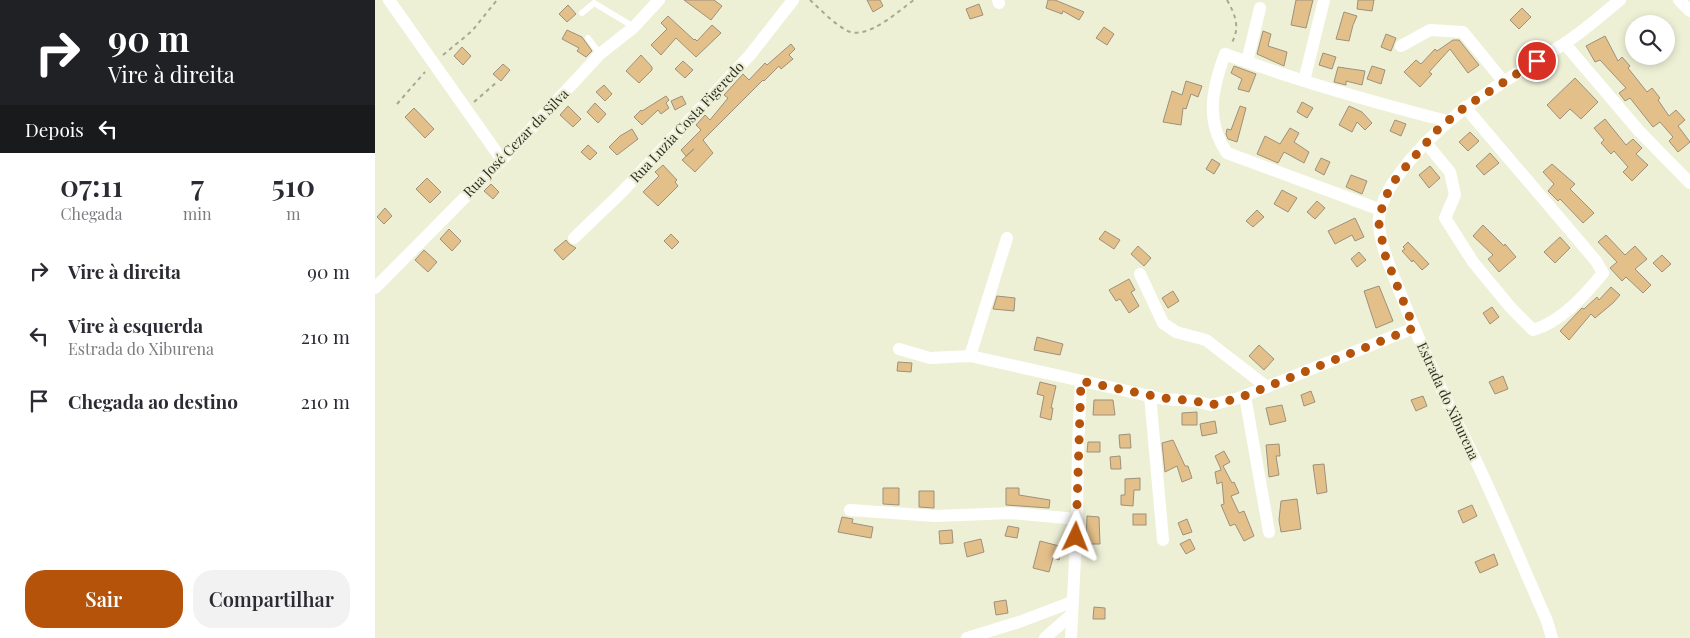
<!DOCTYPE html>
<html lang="pt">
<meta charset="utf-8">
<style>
:root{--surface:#fff;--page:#f2f2f3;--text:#2b2b33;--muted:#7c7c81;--accent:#b45309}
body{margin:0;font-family:"Playfair Display",serif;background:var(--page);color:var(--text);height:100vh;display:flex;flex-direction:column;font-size:19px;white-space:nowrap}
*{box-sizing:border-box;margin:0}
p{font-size:16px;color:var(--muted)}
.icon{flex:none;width:28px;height:28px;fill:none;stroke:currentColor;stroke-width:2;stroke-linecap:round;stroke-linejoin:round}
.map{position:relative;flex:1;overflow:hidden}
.drawer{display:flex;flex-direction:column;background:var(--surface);width:375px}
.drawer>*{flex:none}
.top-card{background:#202124;color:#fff;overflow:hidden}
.controls{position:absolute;left:1250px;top:15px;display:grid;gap:10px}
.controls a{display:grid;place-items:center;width:50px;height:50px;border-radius:50%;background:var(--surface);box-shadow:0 2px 8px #0003;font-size:25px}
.pin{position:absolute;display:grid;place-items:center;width:42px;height:42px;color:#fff;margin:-21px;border:2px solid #fff;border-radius:50%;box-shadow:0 1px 5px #0007}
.me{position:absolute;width:55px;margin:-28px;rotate:2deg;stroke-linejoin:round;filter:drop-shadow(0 0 4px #0008)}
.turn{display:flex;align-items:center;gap:18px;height:105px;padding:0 25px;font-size:22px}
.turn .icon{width:65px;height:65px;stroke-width:2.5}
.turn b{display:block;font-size:35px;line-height:42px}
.then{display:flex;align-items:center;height:48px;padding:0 25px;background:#0003;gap:10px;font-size:19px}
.eta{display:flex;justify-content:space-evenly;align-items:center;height:85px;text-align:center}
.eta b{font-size:30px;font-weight:600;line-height:35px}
.primary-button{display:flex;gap:10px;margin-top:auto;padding:10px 25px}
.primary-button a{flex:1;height:58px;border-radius:20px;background:var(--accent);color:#fff;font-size:20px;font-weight:600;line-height:58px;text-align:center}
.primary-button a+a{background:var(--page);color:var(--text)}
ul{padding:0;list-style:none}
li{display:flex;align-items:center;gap:15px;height:65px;padding:0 25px}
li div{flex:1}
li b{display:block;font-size:19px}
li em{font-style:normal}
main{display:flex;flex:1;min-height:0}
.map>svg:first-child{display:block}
</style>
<main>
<section class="drawer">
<div class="top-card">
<div class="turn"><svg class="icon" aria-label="right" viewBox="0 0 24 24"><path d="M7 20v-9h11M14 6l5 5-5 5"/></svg><div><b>90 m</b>Vire à direita</div></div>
<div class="then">Depois<svg class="icon" aria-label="left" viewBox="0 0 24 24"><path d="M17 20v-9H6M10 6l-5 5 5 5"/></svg></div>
</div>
<div class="eta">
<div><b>07:11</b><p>Chegada</p></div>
<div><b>7</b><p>min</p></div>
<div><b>510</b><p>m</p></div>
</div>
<ul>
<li><svg class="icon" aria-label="right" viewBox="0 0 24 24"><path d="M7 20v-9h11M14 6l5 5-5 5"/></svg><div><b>Vire à direita</b></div><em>90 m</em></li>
<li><svg class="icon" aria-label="left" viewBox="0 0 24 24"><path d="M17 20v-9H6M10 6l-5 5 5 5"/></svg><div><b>Vire à esquerda</b><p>Estrada do Xiburena</p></div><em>210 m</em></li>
<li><svg class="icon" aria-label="arrive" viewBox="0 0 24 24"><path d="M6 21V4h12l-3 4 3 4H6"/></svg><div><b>Chegada ao destino</b></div><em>210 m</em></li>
</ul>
<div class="primary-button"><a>Sair</a><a>Compartilhar</a></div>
</section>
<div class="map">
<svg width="1315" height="638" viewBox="0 0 1315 638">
<rect width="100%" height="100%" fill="#eef0d6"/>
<g fill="#e3c08a" stroke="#9e907c">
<polygon points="309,0 339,0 347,6 336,20"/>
<polygon points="492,0 505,0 508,6 498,12"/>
<polygon points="673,0 680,0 709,12 704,20 688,11 687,14 671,8"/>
<polygon points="921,0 938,0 931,28 916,25"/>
<polygon points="983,0 999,0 997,11 982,9"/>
<polygon points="604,4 608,15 595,19 591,9"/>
<polygon points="193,5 201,14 192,22 184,14"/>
<polygon points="1147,8 1156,17 1144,29 1135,20"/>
<polygon points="969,12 982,16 978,25 974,41 961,39"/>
<polygon points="293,16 319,40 320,39 322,41 337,25 346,33 321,57 301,38 286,55 276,45 292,29 286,23"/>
<polygon points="729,27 739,34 732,45 721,38"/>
<polygon points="192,30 207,37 217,51 211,57 202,51 204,48 187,39"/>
<polygon points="888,31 896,34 893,46 912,52 909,66 882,54"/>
<polygon points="1011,34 1021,38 1016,51 1006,47"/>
<polygon points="1230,36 1243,61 1247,57 1255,66 1253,68 1272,92 1277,88 1285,98 1283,100 1294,116 1301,110 1310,120 1303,126 1315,142 1303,152 1294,141 1298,137 1285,122 1278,127 1255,98 1250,101 1244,93 1251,88 1225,60 1220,62 1211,46"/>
<polygon points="1078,40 1084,40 1104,65 1093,73 1075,49 1054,72 1057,74 1045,87 1029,72 1041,60 1046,64 1060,49 1062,51"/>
<polygon points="416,44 420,49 414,55 418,59 406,69 404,66 389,81 388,80 328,140 338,153 320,172 307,160 319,149 311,156 306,150 326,130 321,125 330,115 335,120 353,98 349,95 368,74 374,80 390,63 392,65"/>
<polygon points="87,47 96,56 88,65 79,56"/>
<polygon points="948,53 961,57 957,69 944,65"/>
<polygon points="266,55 277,67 277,70 264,83 251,71"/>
<polygon points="308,61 318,70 310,78 300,69"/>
<polygon points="128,64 135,70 126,81 118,74"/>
<polygon points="859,66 881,74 874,92 863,89 867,79 856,73"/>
<polygon points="997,66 1010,70 1006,84 992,79"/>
<polygon points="963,67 990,71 987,85 971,81 971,85 959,82"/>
<polygon points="1200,78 1223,102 1206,119 1195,109 1185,119 1172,105"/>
<polygon points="811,81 827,86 823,97 816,94 811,109 808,108 806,125 788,122 797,91 807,95"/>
<polygon points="229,85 237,94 230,101 221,92"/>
<polygon points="291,96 294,100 291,103 294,108 286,114 283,110 267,125 259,117 266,110 267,111"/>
<polygon points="307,96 311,104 300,110 296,101"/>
<polygon points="927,102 938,108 932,118 922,112"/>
<polygon points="220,103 231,114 223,123 212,112"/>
<polygon points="193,106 206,119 198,127 185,115"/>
<polygon points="865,106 871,108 862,142 853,139 851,134 852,129 856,130"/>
<polygon points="974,106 987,112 997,123 990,130 982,122 977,132 964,125"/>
<polygon points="39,108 59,129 50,138 30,117"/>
<polygon points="1230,119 1251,145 1258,139 1267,148 1261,154 1273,165 1257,181 1248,172 1253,167 1239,151 1236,154 1226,143 1229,140 1219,128"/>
<polygon points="1020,120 1031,124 1026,136 1015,131"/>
<polygon points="915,128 924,133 919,142 934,152 929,163 909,152 903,163 882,154 890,136 905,144"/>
<polygon points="257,129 263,139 242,155 234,147 245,136"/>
<polygon points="1095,132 1104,141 1093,151 1084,142"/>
<polygon points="213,145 222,153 215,160 206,152"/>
<polygon points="1115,153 1124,163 1109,175 1101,166"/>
<polygon points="946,158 955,162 949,175 940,170"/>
<polygon points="837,159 845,164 839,174 831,169"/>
<polygon points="1177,164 1200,184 1195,189 1219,213 1208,223 1185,199 1183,201 1173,191 1179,184 1168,172"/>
<polygon points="288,165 302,180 300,182 303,186 283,206 268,192 284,176 280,172"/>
<polygon points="1055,166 1065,178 1054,188 1044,175"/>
<polygon points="976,175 992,181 987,194 971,187"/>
<polygon points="52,178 66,192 55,203 41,189"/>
<polygon points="116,184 124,192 118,199 109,191"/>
<polygon points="907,190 922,198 913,212 899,204"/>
<polygon points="942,201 950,208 940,219 932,212"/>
<polygon points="10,208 17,216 9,224 2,217"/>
<polygon points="882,210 889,217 878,227 871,221"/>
<polygon points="980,218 989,237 980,241 977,235 960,244 953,231"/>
<polygon points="1108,225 1129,246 1130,244 1141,257 1124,272 1113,259 1118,255 1098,236"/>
<polygon points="74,229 86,241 77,251 65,239"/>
<polygon points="730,231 745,240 739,249 724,239"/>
<polygon points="296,234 304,242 297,249 289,241"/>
<polygon points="1231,235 1250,255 1260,246 1272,259 1260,269 1276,285 1268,293 1251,277 1247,281 1235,268 1242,262 1223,242"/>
<polygon points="1185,237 1195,248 1180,263 1169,252"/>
<polygon points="191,240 194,244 201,248 188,260 179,250"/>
<polygon points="1033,242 1054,264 1047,270 1038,260 1037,262 1027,251 1030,249 1028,247"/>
<polygon points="763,246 776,258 769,266 756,254"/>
<polygon points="49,250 62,262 53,272 40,260"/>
<polygon points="984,252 991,260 982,267 976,259"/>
<polygon points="1287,255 1296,264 1287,272 1278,263"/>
<polygon points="754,279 760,290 756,292 764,306 754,313 745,299 741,301 734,290"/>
<polygon points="1004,286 1018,321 1001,328 989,291"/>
<polygon points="1236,287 1245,295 1238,303 1220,318 1216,314 1194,340 1185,331 1207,308 1209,309 1222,297 1224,300"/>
<polygon points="798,291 804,301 793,308 787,298"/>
<polygon points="622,296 640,298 639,311 618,309"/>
<polygon points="1117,307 1124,317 1115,324 1108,313"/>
<polygon points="662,337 688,344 685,355 659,350"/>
<polygon points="884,345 899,359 889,370 874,356"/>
<polygon points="523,362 537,363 536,372 522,371"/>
<polygon points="1128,376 1133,389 1120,394 1114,382"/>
<polygon points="665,382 681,386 676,408 678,408 676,420 665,417 669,396 662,394"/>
<polygon points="936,391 940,402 929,406 926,395"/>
<polygon points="1048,396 1052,406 1041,411 1036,400"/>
<polygon points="719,400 738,400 740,415 718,415"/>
<polygon points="907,405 911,421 895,425 891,408"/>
<polygon points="822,412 822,425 807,425 807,413"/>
<polygon points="840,421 842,433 827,436 825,424"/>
<polygon points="755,434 756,448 745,448 744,435"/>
<polygon points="798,440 810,466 813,466 817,478 807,482 802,466 790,472 787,443"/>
<polygon points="713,442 725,442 725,452 712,452"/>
<polygon points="904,444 905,456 901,456 904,475 894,477 891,445"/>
<polygon points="849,451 855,462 848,466 857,483 859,482 864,493 856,496 864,513 869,511 879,536 869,541 860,524 855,526 846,505 849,504 847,482 842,484 840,472 846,470 845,467 840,456"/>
<polygon points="745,456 746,469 736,469 735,457"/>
<polygon points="949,464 952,492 942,494 938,465"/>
<polygon points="765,478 765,490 759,490 758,506 746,505 746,495 750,495 750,479"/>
<polygon points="508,488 524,488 524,505 508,504"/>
<polygon points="631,488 644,488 644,495 675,500 674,508 631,505"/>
<polygon points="544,491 559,491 559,508 544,507"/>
<polygon points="922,499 926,529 906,532 904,520 906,501"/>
<polygon points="1097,505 1102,516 1088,523 1083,511"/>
<rect x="758" y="514" width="13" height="11"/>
<polygon points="712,516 724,517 725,544 711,544"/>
<polygon points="467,517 478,519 477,523 498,527 496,538 463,532"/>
<polygon points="812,519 817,532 808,535 803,523"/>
<polygon points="633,526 644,528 642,538 630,536"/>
<polygon points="577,530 578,543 565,544 564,531"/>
<polygon points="606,539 609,552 592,557 589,543"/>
<polygon points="815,539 820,549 811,554 805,544"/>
<polygon points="665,541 688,547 684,560 678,558 674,572 658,568"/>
<polygon points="1119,554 1123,565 1105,573 1100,562"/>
<polygon points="631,600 633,613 621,615 619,602"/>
<polygon points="719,607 730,608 730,619 718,619"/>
</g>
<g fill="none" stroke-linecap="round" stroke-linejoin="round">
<g stroke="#a7a894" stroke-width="2" stroke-dasharray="4 4" stroke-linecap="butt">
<path d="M435,0C446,10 458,23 471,30C491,42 523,11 539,0"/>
<path d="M852,0C860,14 866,28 856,44"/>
<polyline points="68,55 97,31 122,0"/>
<polyline points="99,102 122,82"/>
<polyline points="22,104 50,72"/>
</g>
<g stroke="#fff" stroke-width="6">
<polyline points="207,13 219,3 259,27"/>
<polyline points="213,38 225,54"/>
</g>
<g stroke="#fff" stroke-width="12">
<polyline points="14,0 127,160"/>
<polyline points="623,0 624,3"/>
<polyline points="1304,0 1315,11"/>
<polyline points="1190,44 1264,131 1315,183"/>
<polyline points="1026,46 1055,30 1088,32 1129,82"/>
<polyline points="872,62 885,8"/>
<polyline points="929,81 949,0"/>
<path d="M1051,143L1075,172L1080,195L1070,218L1098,262L1136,308L1158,330C1186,322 1210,295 1228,273L1221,261L1090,107"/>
<path d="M1006,210L852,153C830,121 837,89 850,54C923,81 997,102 1072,121"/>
<polyline points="199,238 247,192 375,55 418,0"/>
<polyline points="765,274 788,323 801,332 831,340 892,387"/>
<polyline points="0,288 127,160 225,54 259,27 284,0"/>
<polyline points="524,349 555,358 595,356 788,399 820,401 836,405 864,398 1039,328"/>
<polyline points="595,356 632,238"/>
<polyline points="775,395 788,540"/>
<polyline points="870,396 894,532"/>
<polyline points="475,510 560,516 636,513 702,519"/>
<polyline points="592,638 644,622 697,602"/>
<polyline points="670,638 696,615"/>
<polyline points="696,638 702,519 703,447 706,381"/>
<path d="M1177,638L1172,621C1149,569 1127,516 1103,465C1076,411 1050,356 1028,300C1019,276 1007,252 1004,226C1002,210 1013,189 1022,177C1067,114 1125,85 1187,45C1208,32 1226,15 1245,0"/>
</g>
</g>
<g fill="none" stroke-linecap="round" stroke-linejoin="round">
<polyline stroke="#b45309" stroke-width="9" stroke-dasharray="0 16.2" points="701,537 706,381 788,398 820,401 836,405 864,398 1039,328 1010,255 1004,224 1004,216 1013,192 1022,177 1064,128 1090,107 1162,61"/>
</g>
<g text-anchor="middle" stroke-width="4.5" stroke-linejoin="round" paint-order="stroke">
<g font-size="14" fill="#2f3026" stroke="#eef0d6">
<text transform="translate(312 122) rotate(-47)" y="5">Rua Luzia Costa Figeredo</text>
<text transform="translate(141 143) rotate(-46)" y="5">Rua José Cezar da Silva</text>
<text transform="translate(1073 401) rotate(65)" y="5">Estrada do Xiburena</text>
</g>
</g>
</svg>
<div class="controls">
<a><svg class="icon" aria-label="search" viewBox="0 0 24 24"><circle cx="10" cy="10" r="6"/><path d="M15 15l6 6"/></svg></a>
</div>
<div class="pin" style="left:1162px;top:61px;background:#d93025"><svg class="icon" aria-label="arrive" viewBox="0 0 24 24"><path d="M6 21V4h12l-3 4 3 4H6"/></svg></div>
<svg class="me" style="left:701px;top:537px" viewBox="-20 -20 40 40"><path d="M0-17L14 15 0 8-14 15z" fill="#b45309" stroke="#fff" stroke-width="4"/></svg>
</div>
</main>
